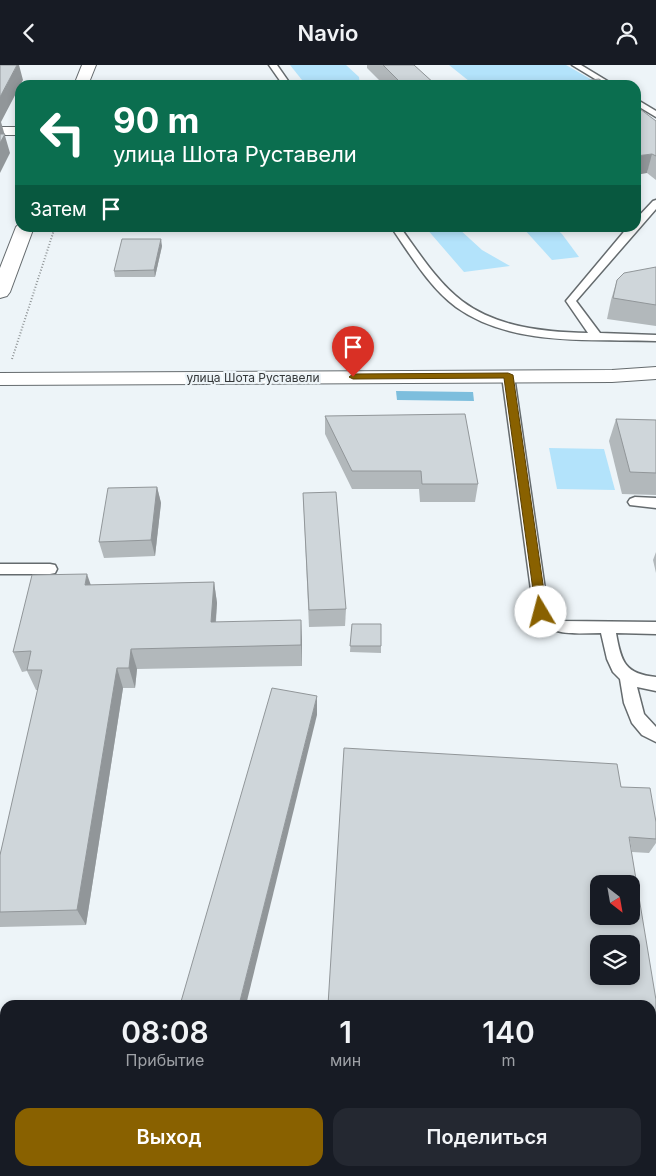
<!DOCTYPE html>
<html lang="ru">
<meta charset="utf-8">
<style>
:root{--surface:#171b24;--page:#242831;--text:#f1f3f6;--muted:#9ea1a6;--accent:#896100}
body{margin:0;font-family:Inter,sans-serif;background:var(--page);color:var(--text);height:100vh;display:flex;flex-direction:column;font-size:19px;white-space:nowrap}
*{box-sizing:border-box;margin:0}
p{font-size:16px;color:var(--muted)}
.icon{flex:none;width:28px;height:28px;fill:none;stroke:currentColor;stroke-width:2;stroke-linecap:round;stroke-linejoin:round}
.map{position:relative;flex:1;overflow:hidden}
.sheet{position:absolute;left:0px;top:935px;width:656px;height:176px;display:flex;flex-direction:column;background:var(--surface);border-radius:15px 15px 0 0;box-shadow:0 2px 8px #0003}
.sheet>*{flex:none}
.banner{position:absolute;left:15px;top:15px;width:626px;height:152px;border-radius:15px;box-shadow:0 2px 8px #0003;background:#0b6e4f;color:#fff;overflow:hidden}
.needle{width:32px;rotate:149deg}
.controls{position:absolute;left:590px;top:810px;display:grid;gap:10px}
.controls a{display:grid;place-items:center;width:50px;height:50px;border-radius:10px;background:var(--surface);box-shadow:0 2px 8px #0003;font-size:25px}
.pin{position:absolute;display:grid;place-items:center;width:42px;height:42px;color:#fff;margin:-51px -21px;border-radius:50% 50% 50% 0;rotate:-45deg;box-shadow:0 0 5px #0007}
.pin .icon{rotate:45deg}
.me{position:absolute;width:55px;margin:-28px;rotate:352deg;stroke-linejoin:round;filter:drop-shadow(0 0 4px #0008)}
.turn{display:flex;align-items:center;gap:18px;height:105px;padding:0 15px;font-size:22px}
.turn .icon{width:65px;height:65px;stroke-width:2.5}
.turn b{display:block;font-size:35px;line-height:42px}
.then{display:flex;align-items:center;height:48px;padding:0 15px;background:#0003;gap:10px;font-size:19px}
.eta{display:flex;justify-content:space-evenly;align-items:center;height:85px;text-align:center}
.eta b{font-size:30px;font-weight:600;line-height:35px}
.cta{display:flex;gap:10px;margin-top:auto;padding:10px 15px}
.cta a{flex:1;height:58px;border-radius:15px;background:var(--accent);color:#fff;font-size:20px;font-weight:600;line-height:58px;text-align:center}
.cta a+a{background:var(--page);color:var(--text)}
header{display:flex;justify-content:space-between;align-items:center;height:65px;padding:0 15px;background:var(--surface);font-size:22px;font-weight:600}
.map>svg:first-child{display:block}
</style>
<header><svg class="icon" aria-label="back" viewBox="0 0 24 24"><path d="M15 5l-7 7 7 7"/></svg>Navio<svg class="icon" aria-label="person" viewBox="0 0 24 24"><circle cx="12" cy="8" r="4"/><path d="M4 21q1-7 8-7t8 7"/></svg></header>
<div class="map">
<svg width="656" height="1111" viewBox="0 0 656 1111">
<rect width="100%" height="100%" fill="#edf4f8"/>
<g fill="#b3e3fb">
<polygon points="290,0 346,0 359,12 360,20 306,20"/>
<polygon points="449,0 566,0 594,16 568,20 474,20"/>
<polygon points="426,163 458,163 482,185 510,201 464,207"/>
<polygon points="523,163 555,163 562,169 579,192 552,195"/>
<polygon points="549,383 604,384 615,425 557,424"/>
</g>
<polygon fill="#7dbedd" points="396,326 473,327 474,336 397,335"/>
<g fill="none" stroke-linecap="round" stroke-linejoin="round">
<defs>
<g id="service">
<polygon points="269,0 277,0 291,20 283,20"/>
<polygon points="572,0 581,0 614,20 605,20"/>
<polygon points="636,34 656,46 656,52 636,40"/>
<path d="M656,135V144L576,236L600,268L656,270V276C591,274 512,282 456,242C429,222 410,189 391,162H400C419,188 437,217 462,236C498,263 546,267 588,268L566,236L628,162H636V154L653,136Z"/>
<path d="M508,308L514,311L548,545L553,552L563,556L656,557V569L616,568C621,597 625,609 656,612V626L637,622L644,649L656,662V677L642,670L632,658L624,638L620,614L613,607L607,594L601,568C575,568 547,573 534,547L502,311Z"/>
<polygon points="635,432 656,433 656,443 630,440 628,437 630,434"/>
<polygon points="0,499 50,499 55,500 57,504 55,508 50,509 0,509"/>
</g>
<rect id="minor" x="0" y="62" width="20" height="8"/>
<polygon id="tertiary" points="656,302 656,314 612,317 0,320 0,308 612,305"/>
<g id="secondary">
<polygon points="82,0 96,0 88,20 74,20"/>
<polygon points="20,158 20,162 34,162 10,227 7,231 0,233 0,203 16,162"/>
</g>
</defs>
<use href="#service" stroke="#656b6e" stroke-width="3"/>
<use href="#minor" stroke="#656b6e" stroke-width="2"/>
<use href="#tertiary" stroke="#656b6e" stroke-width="2"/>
<use href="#secondary" stroke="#656b6e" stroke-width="2"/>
<polyline stroke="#8f9496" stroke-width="2" stroke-dasharray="1 2" stroke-linecap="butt" points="12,294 55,162"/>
<use href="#service" fill="#fff" fill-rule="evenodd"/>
<use href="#minor" fill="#fff" fill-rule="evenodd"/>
<use href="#tertiary" fill="#fff" fill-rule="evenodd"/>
<use href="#secondary" fill="#fff" fill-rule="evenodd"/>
</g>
<g fill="#b2b8bb">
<polygon points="367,0 414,0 436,20 384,20 367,3"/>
<polygon points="656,56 656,115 647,108"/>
<polygon points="162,181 155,212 115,212 114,206"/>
<polygon points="656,202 656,261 607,254 611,235 617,215"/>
<polygon points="325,351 478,419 475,437 420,437 419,424 352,424 325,369"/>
<polygon points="616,354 656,355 656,430 622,429 609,376"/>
<polygon points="157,422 161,438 155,491 104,493 99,477"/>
<polygon points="303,428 346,544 345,561 309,562"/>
<polygon points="656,487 656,508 653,495"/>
<polygon points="214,517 217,538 216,557 302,575 302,601 137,604 135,623 123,623 86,860 0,862 0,790 38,625 36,625 27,606 22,607 13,587 91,520"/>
<polygon points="352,559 381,581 381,588 350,587"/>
<polygon points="621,722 656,757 656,778 649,788 632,787"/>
</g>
<g fill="#919699">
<polygon points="17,0 19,0 23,15 1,57 10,88 0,108 0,32"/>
<polygon points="652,89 647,108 636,110 636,91"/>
<polygon points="161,174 162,181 155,212 154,205"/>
<polygon points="157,422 161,438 155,491 151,475"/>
<polygon points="87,509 94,529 85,520"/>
<polygon points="214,517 217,538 214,577 211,557"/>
<polygon points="301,555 302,575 302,601 301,580"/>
<polygon points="131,584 137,604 135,623 129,603"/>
<polygon points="117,603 123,623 86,860 77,845"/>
<polygon points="317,631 317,650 246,940 239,940"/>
<polygon points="220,1106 226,1106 225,1111 218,1111"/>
</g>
<g fill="#cfd6da" stroke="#919699" fill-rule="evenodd">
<polygon points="0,0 17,0 0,32"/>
<polygon points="383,0 414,0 436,20 403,20"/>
<polygon points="599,14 608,20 553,20"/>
<polygon points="636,41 656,56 656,91 652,89 636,91"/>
<polygon points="0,69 5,69 0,78"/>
<polygon points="122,174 161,174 154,205 114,206"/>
<polygon points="656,202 656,240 613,233 617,215 624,208"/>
<polygon points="465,349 478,419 422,419 421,406 352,406 325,351"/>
<polygon points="616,354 656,355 656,408 630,407"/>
<polygon points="157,422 151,475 99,477 108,423"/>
<polygon points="336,427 346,544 309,545 303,428"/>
<polygon points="87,509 85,520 214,517 211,557 301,555 301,580 131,584 129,603 117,603 77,845 0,847 0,790 42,605 27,605 31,586 13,587 32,510"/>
<polygon points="352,559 381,559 381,581 350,581"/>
<polygon points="272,623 317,631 239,940 180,940"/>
<path d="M344,683L617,699L621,722L650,723L656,757V774L629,772L656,935V1111H317V1106H651V940H328ZM599,819H631V851H599ZM599,879H631V911H599Z"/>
<polygon points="131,1106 220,1106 218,1111 130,1111"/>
</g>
<polygon fill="#896100" stroke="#593f00" points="508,308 513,310 547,547 541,551 536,547 504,313 353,314 349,312 353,309"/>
<g text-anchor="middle" stroke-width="4.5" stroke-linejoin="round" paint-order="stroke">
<g font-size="12" fill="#343738" stroke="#edf4f8">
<text x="253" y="317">улица Шота Руставели</text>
</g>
</g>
</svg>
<div class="controls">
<a><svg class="needle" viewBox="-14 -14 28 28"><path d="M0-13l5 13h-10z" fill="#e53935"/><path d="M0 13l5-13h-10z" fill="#9ea1a6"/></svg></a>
<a><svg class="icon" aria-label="layers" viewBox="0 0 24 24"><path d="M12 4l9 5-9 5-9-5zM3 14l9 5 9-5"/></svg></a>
</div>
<div class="pin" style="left:353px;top:312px;background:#d93025"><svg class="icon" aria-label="arrive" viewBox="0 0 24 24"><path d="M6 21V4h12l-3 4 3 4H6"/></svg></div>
<svg class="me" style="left:541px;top:547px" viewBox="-20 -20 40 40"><circle r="19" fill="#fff"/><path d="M0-13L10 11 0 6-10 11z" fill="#896100"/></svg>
<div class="banner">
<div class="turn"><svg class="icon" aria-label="left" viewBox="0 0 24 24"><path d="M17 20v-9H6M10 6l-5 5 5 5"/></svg><div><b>90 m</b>улица Шота Руставели</div></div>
<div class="then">Затем<svg class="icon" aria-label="arrive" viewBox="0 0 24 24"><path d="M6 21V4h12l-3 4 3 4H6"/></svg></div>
</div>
<section class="sheet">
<div class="eta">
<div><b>08:08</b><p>Прибытие</p></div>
<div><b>1</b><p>мин</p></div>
<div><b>140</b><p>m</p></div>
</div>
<div class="cta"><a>Выход</a><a>Поделиться</a></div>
</section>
</div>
